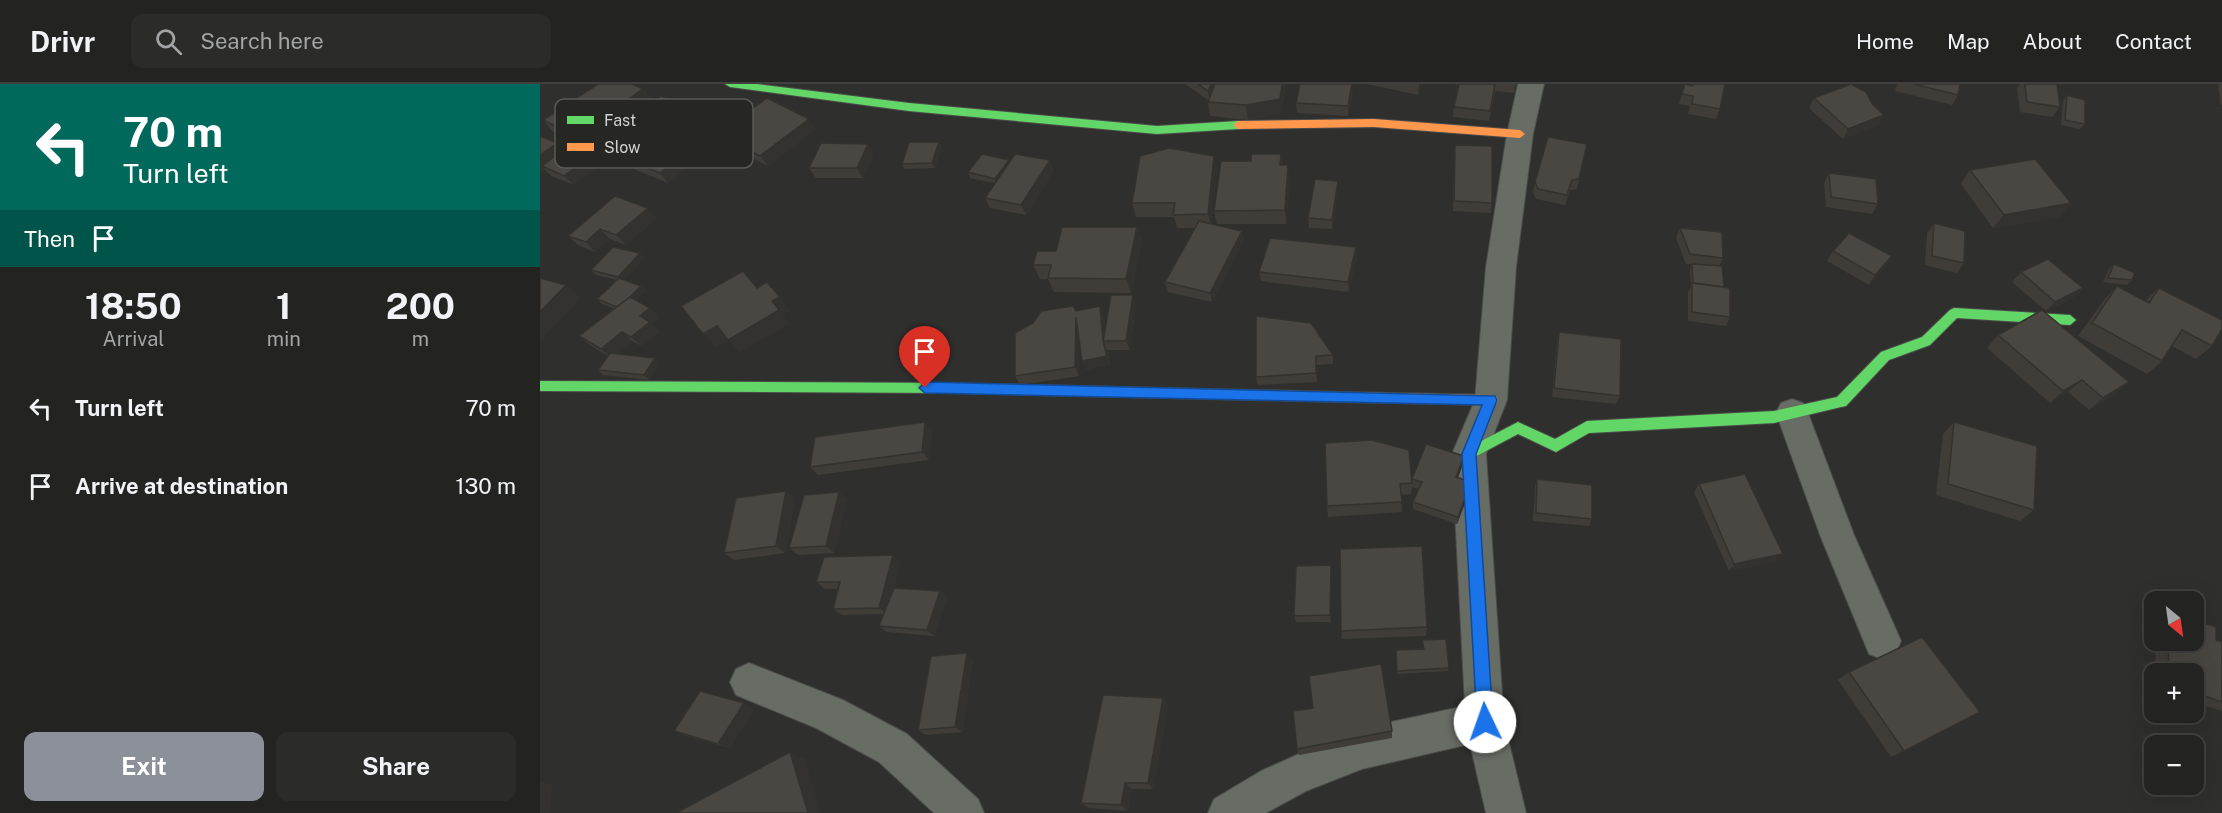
<!DOCTYPE html>
<meta charset="utf-8">
<style>
:root{--surface:#232322;--page:#2b2b2a;--text:#f1f3f6;--muted:#a3a4a5;--line:#404040;--accent:#8c9099}
body{margin:0;font-family:"Public Sans",sans-serif;background:var(--page);color:var(--text);height:100vh;display:flex;flex-direction:column;font-size:22px;white-space:nowrap}
*{box-sizing:border-box;margin:0}
p{font-size:20px;color:var(--muted)}
.icon{flex:none;width:33px;height:33px;fill:none;stroke:currentColor;stroke-width:2;stroke-linecap:round;stroke-linejoin:round}
.map{position:relative;flex:1;overflow:hidden}
.sheet{display:flex;flex-direction:column;background:var(--surface);width:540px}
.sheet>*{flex:none}
.top-card{background:#00695c;color:#fff;overflow:hidden}
.needle{width:39px;rotate:151deg}
.controls{position:absolute;left:1604px;top:507px;display:grid;gap:12px}
.controls a{display:grid;place-items:center;width:60px;height:60px;border-radius:12px;background:var(--surface);box-shadow:0 6px 24px #0002,0 0 0 2px var(--line);font-size:30px}
.pin{position:absolute;display:grid;place-items:center;width:51px;height:51px;color:#fff;margin:-62px -26px;border-radius:50% 50% 50% 0;rotate:-45deg;box-shadow:0 0 6px #0007}
.pin .icon{rotate:45deg}
.me{position:absolute;width:66px;margin:-33px;rotate:357deg;stroke-linejoin:round;filter:drop-shadow(0 0 4px #0008)}
.turn{display:flex;align-items:center;gap:21px;height:126px;padding:0 24px;font-size:27px}
.turn .icon{width:78px;height:78px;stroke-width:2.5}
.turn b{display:block;font-size:42px;line-height:51px}
.then{display:flex;align-items:center;height:57px;padding:0 24px;background:#0003;gap:12px;font-size:22px}
.eta{display:flex;justify-content:space-evenly;align-items:center;height:102px;text-align:center}
.eta b{font-size:36px;font-weight:700;line-height:42px}
.cta{display:flex;gap:12px;margin-top:auto;padding:12px 24px}
.cta a{flex:1;height:69px;border-radius:12px;background:var(--accent);color:#fff;font-size:24px;font-weight:700;line-height:69px;text-align:center}
.cta a+a{background:var(--page);color:var(--text)}
ul{padding:0;list-style:none}
li{display:flex;align-items:center;gap:18px;height:78px;padding:0 24px}
li div{flex:1}
li b{display:block;font-size:22px}
li em{font-style:normal}
header{display:flex;align-items:center;gap:36px;box-sizing:border-box;height:84px;padding:0 30px;background:var(--surface);border-bottom:2px solid var(--line)}
header strong{font-size:28px}
nav{display:flex;gap:33px;margin-inline-start:auto;font-size:21px}
.search{width:420px;height:54px;background:var(--page);display:flex;align-items:center;gap:15px;box-sizing:border-box;padding:0 21px;border-radius:12px;color:var(--muted);font-size:22px}
main{display:flex;flex:1;min-height:0}
.map>svg:first-child{display:block}
</style>
<header>
<strong>Drivr</strong>
<div class="search"><svg class="icon" aria-label="search" viewBox="0 0 24 24"><circle cx="10" cy="10" r="6"/><path d="M15 15l6 6"/></svg>Search here</div>
<nav><a>Home</a><a>Map</a><a>About</a><a>Contact</a></nav>
</header>
<main>
<section class="sheet">
<div class="top-card">
<div class="turn"><svg class="icon" aria-label="left" viewBox="0 0 24 24"><path d="M17 20v-9H6M10 6l-5 5 5 5"/></svg><div><b>70 m</b>Turn left</div></div>
<div class="then">Then<svg class="icon" aria-label="arrive" viewBox="0 0 24 24"><path d="M6 21V4h12l-3 4 3 4H6"/></svg></div>
</div>
<div class="eta">
<div><b>18:50</b><p>Arrival</p></div>
<div><b>1</b><p>min</p></div>
<div><b>200</b><p>m</p></div>
</div>
<ul>
<li><svg class="icon" aria-label="left" viewBox="0 0 24 24"><path d="M17 20v-9H6M10 6l-5 5 5 5"/></svg><div><b>Turn left</b></div><em>70 m</em></li>
<li><svg class="icon" aria-label="arrive" viewBox="0 0 24 24"><path d="M6 21V4h12l-3 4 3 4H6"/></svg><div><b>Arrive at destination</b></div><em>130 m</em></li>
</ul>
<div class="cta"><a>Exit</a><a>Share</a></div>
</section>
<div class="map">
<svg width="1682" height="729" viewBox="0 0 1682 729">
<rect width="100%" height="100%" fill="#2f2f2e"/>
<g fill="none" stroke-linecap="round" stroke-linejoin="round">
<defs>
<g id="street">
<polygon points="978,0 1004,0 993,50 976,183 967,316 946,370 964,638 986,729 946,729 930,660 822,685 766,707 726,729 668,729 674,715 721,687 761,669 846,639 925,622 912,370 935,316 946,183 967,50"/>
<polygon points="1252,315 1263,319 1268,329 1314,451 1361,557 1355,570 1342,575 1329,570 1280,451 1236,329 1241,319"/>
<polygon points="209,579 303,616 367,650 438,715 444,729 394,729 339,678 276,644 196,611 190,598 196,585"/>
</g>
<g id="fast">
<polygon points="185,0 217,0 369,19 617,42 698,37 703,41 698,45 617,50 369,27 190,3"/>
<polygon points="1414,224 1530,231 1536,236 1530,241 1417,234 1390,261 1349,276 1306,322 1301,323 1234,339 1049,349 1016,368 978,350 929,376 924,374 922,370 924,366 978,338 1015,355 1047,337 1234,327 1297,313 1341,268 1382,253 1410,226"/>
<polygon points="0,297 408,299 801,308 806,309 808,313 806,317 801,318 408,309 0,307"/>
</g>
<g id="slow">
<polygon points="834,35 980,46 985,50 980,54 834,43 698,45 693,41 698,37"/>
<polygon points="801,308 951,311 956,312 958,316 956,320 951,321 801,318 796,317 794,313 796,309"/>
</g>
</defs>
<use href="#street" stroke="#4c4c4b" stroke-width="2"/>
<use href="#fast" stroke="#4c4c4b" stroke-width="2"/>
<use href="#slow" stroke="#4c4c4b" stroke-width="2"/>
<use href="#street" fill="#676c64" fill-rule="evenodd"/>
<use href="#fast" fill="#63d668" fill-rule="evenodd"/>
<use href="#slow" fill="#ff974d" fill-rule="evenodd"/>
</g>
<g fill="#403d39">
<polygon points="645,0 746,0 741,29 708,36 670,32 668,18 668,16"/>
<polygon points="760,0 813,0 813,5 808,32 757,29 756,19"/>
<polygon points="827,0 883,0 878,11"/>
<polygon points="916,0 976,0 974,9 955,7 949,37 913,33 914,23 918,1 915,1"/>
<polygon points="1145,0 1152,2 1152,0 1185,0 1180,25 1176,35 1148,30 1150,22 1139,20"/>
<polygon points="1357,0 1420,0 1418,11 1412,21 1355,7"/>
<polygon points="1480,0 1517,0 1520,23 1512,33 1480,28 1477,4"/>
<polygon points="1679,0 1682,0 1682,21 1681,21 1678,2"/>
<polygon points="103,5 111,15 46,60 58,65 67,75 34,101 11,92 4,85 0,89 0,52 17,59 23,66 34,58 12,47 3,36"/>
<polygon points="1527,11 1545,40 1540,45 1521,41 1523,17"/>
<polygon points="1274,14 1339,41 1303,55 1269,24"/>
<polygon points="95,33 158,33 133,54 119,49 122,54 142,61 150,71 140,80 144,85 128,99 96,86 91,80 67,71 58,61 102,42"/>
<polygon points="269,35 276,45 228,82 185,60 177,50"/>
<polygon points="399,58 402,63 395,84 364,85 362,80"/>
<polygon points="1047,60 1037,105 1030,106 1025,121 996,115 993,108 995,98"/>
<polygon points="915,61 952,119 951,129 913,127"/>
<polygon points="334,70 323,94 276,94 269,84"/>
<polygon points="741,70 742,81 750,95 746,140 677,140 674,127 711,77"/>
<polygon points="674,72 677,86 671,139 704,156 672,218 628,208 625,198 655,144 637,144 634,133 596,133 592,119"/>
<polygon points="470,77 514,86 486,131 450,124 445,114 455,99 430,94 428,88"/>
<polygon points="1430,86 1531,119 1520,133 1453,144 1421,100"/>
<polygon points="1289,89 1338,120 1332,130 1286,123 1284,99"/>
<polygon points="798,97 798,107 792,145 769,144 768,134"/>
<polygon points="116,134 86,161 70,155 55,168 38,161 28,152"/>
<polygon points="1394,139 1424,179 1417,189 1385,181 1387,149"/>
<polygon points="597,143 602,157 591,209 514,208 508,195 500,195 493,181 516,167"/>
<polygon points="1140,144 1183,174 1179,182 1190,233 1186,242 1148,237 1148,209 1151,203 1150,185 1152,180 1146,180 1136,154"/>
<polygon points="816,163 817,173 809,208 721,197 719,188"/>
<polygon points="1293,167 1352,172 1345,182 1329,201 1287,177"/>
<polygon points="105,174 84,196 101,202 106,207 96,216 119,233 111,240 119,247 101,262 92,257 76,270 115,274 120,278 109,296 63,291 58,286 68,272 50,261 39,252 75,225 62,220 57,215 77,196 56,191 51,186"/>
<polygon points="1574,180 1592,196 1587,201 1563,198 1569,185"/>
<polygon points="1481,188 1534,213 1506,227 1472,198"/>
<polygon points="1577,202 1605,217 1619,204 1672,262 1656,275 1632,262 1622,277 1607,290 1538,252 1564,216"/>
<polygon points="593,211 596,220 590,266 567,266 571,280 546,286 542,277 539,259 539,292 480,301 475,292 536,227 564,232 565,245"/>
<polygon points="716,232 793,271 793,280 776,281 777,298 718,301 716,293"/>
<polygon points="1019,248 1080,312 1076,320 1012,313 1017,257"/>
<polygon points="1458,251 1589,298 1575,310 1549,326 1528,308 1510,319 1447,264"/>
<polygon points="1414,338 1494,426 1480,437 1396,411 1403,350"/>
<polygon points="392,346 389,376 278,391 270,383"/>
<polygon points="924,372 923,380 918,394 931,398 930,406 917,440 873,425 873,418 879,405 872,403 871,410 861,411 862,428 788,433 787,422 872,395"/>
<polygon points="997,395 1052,435 1049,442 993,437 995,403"/>
<polygon points="1159,400 1243,470 1237,477 1189,487 1154,408"/>
<polygon points="246,407 255,415 245,469 194,476 184,469"/>
<polygon points="307,415 294,469 258,471 249,464"/>
<polygon points="361,478 353,506 400,507 407,514 394,552 347,548 339,542 344,530 302,531 293,525 299,505 285,505 276,498"/>
<polygon points="791,481 791,538 756,538 754,532"/>
<polygon points="887,543 886,552 802,555 801,547"/>
<polygon points="882,556 909,584 908,587 857,590 856,566 883,565"/>
<polygon points="1615,556 1676,556 1682,558 1682,627 1653,618 1653,590 1616,590"/>
<polygon points="433,575 422,648 386,651 378,646"/>
<polygon points="1309,588 1440,628 1351,673 1298,596"/>
<polygon points="623,614 628,621 613,705 592,705 588,727 549,724 541,719"/>
<polygon points="214,624 190,664 146,652 134,647"/>
<polygon points="852,647 852,654 759,671 757,665"/>
</g>
<g fill="#34322e">
<polygon points="671,0 678,0 670,17 668,7"/>
<polygon points="742,0 746,0 741,29 708,36 706,21"/>
<polygon points="812,0 813,0 813,5 808,32 808,22"/>
<polygon points="879,0 883,0 878,11 879,1"/>
<polygon points="103,5 111,15 43,62 34,52"/>
<polygon points="151,23 158,33 133,54 125,44"/>
<polygon points="1344,31 1339,41 1303,55 1308,45"/>
<polygon points="269,35 276,45 228,82 220,72"/>
<polygon points="117,47 126,58 92,78 87,72"/>
<polygon points="399,58 402,63 395,84 392,79"/>
<polygon points="17,59 26,69 2,82 4,85 0,89 0,71"/>
<polygon points="328,60 334,70 323,94 317,84"/>
<polygon points="142,61 150,71 140,80 144,85 128,99 120,89 128,72"/>
<polygon points="58,65 67,75 34,101 24,92"/>
<polygon points="674,72 677,86 671,144 668,130"/>
<polygon points="469,76 472,81 458,100 455,95"/>
<polygon points="510,76 514,86 486,131 481,121"/>
<polygon points="748,81 750,95 746,140 745,126"/>
<polygon points="798,97 798,107 792,145 792,136"/>
<polygon points="1531,119 1520,133 1453,144 1464,131"/>
<polygon points="108,124 116,134 86,161 76,151"/>
<polygon points="597,143 602,157 591,209 586,195"/>
<polygon points="60,145 70,155 55,168 46,158"/>
<polygon points="702,147 704,156 672,218 670,209"/>
<polygon points="816,163 817,173 809,208 808,198"/>
<polygon points="100,169 105,174 83,198 78,193"/>
<polygon points="1352,172 1345,182 1329,201 1335,191"/>
<polygon points="26,201 41,214 0,257 0,228"/>
<polygon points="101,202 106,207 84,228 79,223"/>
<polygon points="1543,204 1534,213 1506,227 1515,218"/>
<polygon points="593,211 596,220 590,266 586,257"/>
<polygon points="240,213 251,226 243,230 232,217"/>
<polygon points="560,222 564,232 566,257 563,257"/>
<polygon points="110,224 119,233 111,240 119,247 101,262 91,253 100,232"/>
<polygon points="239,226 250,239 200,269 188,256"/>
<polygon points="536,233 540,242 539,292 535,283"/>
<polygon points="177,242 189,255 176,263 163,250"/>
<polygon points="82,248 92,257 71,274 61,265"/>
<polygon points="563,257 571,280 546,286 542,277"/>
<polygon points="115,274 120,278 109,296 104,291"/>
<polygon points="1542,296 1528,308 1510,319 1523,307"/>
<polygon points="1589,298 1575,310 1549,326 1563,314"/>
<polygon points="385,338 392,346 389,376 382,368"/>
<polygon points="924,372 923,380 915,401 916,393"/>
<polygon points="931,398 930,406 917,440 918,433"/>
<polygon points="246,407 255,415 245,469 236,462"/>
<polygon points="299,408 307,415 294,469 286,462"/>
<polygon points="1243,470 1237,477 1189,487 1194,480"/>
<polygon points="353,471 361,478 347,530 339,524"/>
<polygon points="791,481 791,538 790,531"/>
<polygon points="400,507 407,514 394,552 387,546"/>
<polygon points="427,569 433,575 422,648 415,643"/>
<polygon points="623,614 628,621 613,705 608,699"/>
<polygon points="204,619 214,624 190,664 178,660"/>
<polygon points="250,668 265,675 281,729 268,729"/>
<polygon points="0,697 12,700 10,729 0,729"/>
<polygon points="585,699 592,705 588,727 581,721"/>
</g>
<g fill="#4a4742" stroke="#34322e" stroke-width="1.5">
<polygon points="58,0 92,0 103,5 34,52 3,36"/>
<polygon points="658,0 671,0 668,7"/>
<polygon points="675,0 742,0 740,15 706,21 668,18"/>
<polygon points="760,0 812,0 808,22 756,19"/>
<polygon points="919,0 955,0 950,27 914,23"/>
<polygon points="1145,0 1153,2 1154,0 1185,0 1180,25 1152,20 1153,12 1142,10"/>
<polygon points="1311,0 1326,8 1333,21 1344,31 1308,45 1274,14"/>
<polygon points="1374,0 1420,0 1418,11"/>
<polygon points="1485,0 1517,0 1520,23 1487,18"/>
<polygon points="1527,11 1545,16 1545,40 1525,36"/>
<polygon points="121,12 151,23 125,44 95,33"/>
<polygon points="227,14 269,35 220,72 177,50"/>
<polygon points="0,52 17,59 0,71"/>
<polygon points="118,52 142,61 128,72 136,76 120,89 88,76"/>
<polygon points="1008,53 1047,60 1039,95 1032,96 1027,111 998,105 995,98"/>
<polygon points="36,56 58,65 24,92 2,82"/>
<polygon points="369,58 399,58 392,79 362,80"/>
<polygon points="281,59 328,60 317,84 269,84"/>
<polygon points="915,61 952,62 952,119 914,117"/>
<polygon points="629,64 674,72 668,130 633,131 635,119 592,119 600,72"/>
<polygon points="442,70 469,76 455,95 428,88"/>
<polygon points="475,70 510,76 481,121 445,114"/>
<polygon points="711,70 741,70 740,81 748,81 745,126 674,127 681,77 711,77"/>
<polygon points="1495,75 1531,119 1464,131 1430,86"/>
<polygon points="1289,89 1336,95 1338,120 1291,113"/>
<polygon points="775,95 798,97 792,136 768,134"/>
<polygon points="75,112 108,124 76,151 60,145 46,158 28,152"/>
<polygon points="659,137 702,147 670,209 625,198"/>
<polygon points="1394,139 1425,147 1424,179 1392,172"/>
<polygon points="522,143 597,143 586,195 508,194 511,181 493,181 497,167 516,167"/>
<polygon points="1140,144 1182,148 1183,174 1150,170"/>
<polygon points="1309,149 1352,172 1335,191 1293,167"/>
<polygon points="730,154 816,163 808,198 719,188"/>
<polygon points="73,163 100,169 78,193 51,186"/>
<polygon points="1508,175 1543,204 1515,218 1481,188"/>
<polygon points="1152,180 1182,182 1184,203 1153,199"/>
<polygon points="1574,180 1595,189 1592,196 1568,194"/>
<polygon points="203,187 217,204 227,198 240,213 232,217 239,226 188,256 177,242 163,250 141,222"/>
<polygon points="0,194 26,201 0,228"/>
<polygon points="79,194 101,202 90,213 77,223 57,215"/>
<polygon points="1152,199 1190,204 1190,233 1152,228"/>
<polygon points="1577,202 1609,219 1619,204 1682,236 1682,245 1672,262 1642,246 1622,277 1552,239"/>
<polygon points="571,211 593,211 586,257 563,257 567,272 542,277 536,233 535,283 475,292 475,249 493,239 501,227 533,222 536,227 560,222 563,257"/>
<polygon points="90,213 110,224 100,232 110,238 91,253 82,248 61,265 39,252"/>
<polygon points="1502,226 1589,298 1563,314 1542,296 1523,307 1458,251"/>
<polygon points="716,232 771,239 793,271 776,272 776,289 716,293"/>
<polygon points="1019,248 1081,255 1080,312 1014,304"/>
<polygon points="70,269 115,274 104,291 58,286"/>
<polygon points="385,338 382,368 270,383 275,353"/>
<polygon points="1414,338 1497,362 1494,426 1408,400"/>
<polygon points="832,356 869,366 872,399 860,400 862,418 787,422 785,359"/>
<polygon points="886,360 924,372 916,393 931,398 918,433 873,418 882,398 872,395"/>
<polygon points="1205,390 1243,470 1194,480 1159,400"/>
<polygon points="997,395 1052,401 1052,435 996,429"/>
<polygon points="246,407 236,462 184,469 196,414"/>
<polygon points="299,408 286,462 249,464 264,411"/>
<polygon points="882,462 887,543 801,547 800,465"/>
<polygon points="353,471 339,524 293,525 300,498 276,498 284,473"/>
<polygon points="791,481 790,531 754,532 756,482"/>
<polygon points="354,504 400,507 387,546 339,542"/>
<polygon points="1653,535 1676,543 1676,556 1682,558 1682,618 1653,608 1653,590 1629,590 1628,556 1653,556"/>
<polygon points="1382,553 1440,628 1364,667 1309,588"/>
<polygon points="906,555 909,584 857,587 856,566 884,565 882,556"/>
<polygon points="427,569 415,643 378,646 391,572"/>
<polygon points="841,580 852,647 757,665 753,627 773,624 769,592"/>
<polygon points="160,607 204,619 178,660 134,647"/>
<polygon points="563,611 623,614 608,699 585,699 581,721 541,719"/>
<polygon points="250,668 268,729 136,729"/>
</g>
<polygon fill="#1a73e8" stroke="#114b97" stroke-width="1.5" points="385,298 955,312 957,316 936,370 953,638 951,644 945,646 939,644 937,638 922,370 942,321 385,309 379,304"/>
<rect x="15" y="15" width="198" height="69" rx="9" fill="#262623" stroke="#5a5a57" stroke-width="1.5"/>
<rect x="27" y="32" width="27" height="8" fill="#63d668"/>
<rect x="27" y="59" width="27" height="8" fill="#ff974d"/>
<g font-size="16" fill="#d2d2d0">
<text x="64" y="42">Fast</text>
<text x="64" y="69">Slow</text>
</g>
</svg>
<div class="controls">
<a><svg class="needle" viewBox="-14 -14 28 28"><path d="M0-13l5 13h-10z" fill="#e53935"/><path d="M0 13l5-13h-10z" fill="#a3a4a5"/></svg></a>
<a>+</a>
<a>−</a>
</div>
<div class="pin" style="left:385px;top:304px;background:#d93025"><svg class="icon" aria-label="arrive" viewBox="0 0 24 24"><path d="M6 21V4h12l-3 4 3 4H6"/></svg></div>
<svg class="me" style="left:945px;top:638px" viewBox="-20 -20 40 40"><circle r="19" fill="#fff"/><path d="M0-13L10 11 0 6-10 11z" fill="#1a73e8"/></svg>
</div>
</main>
